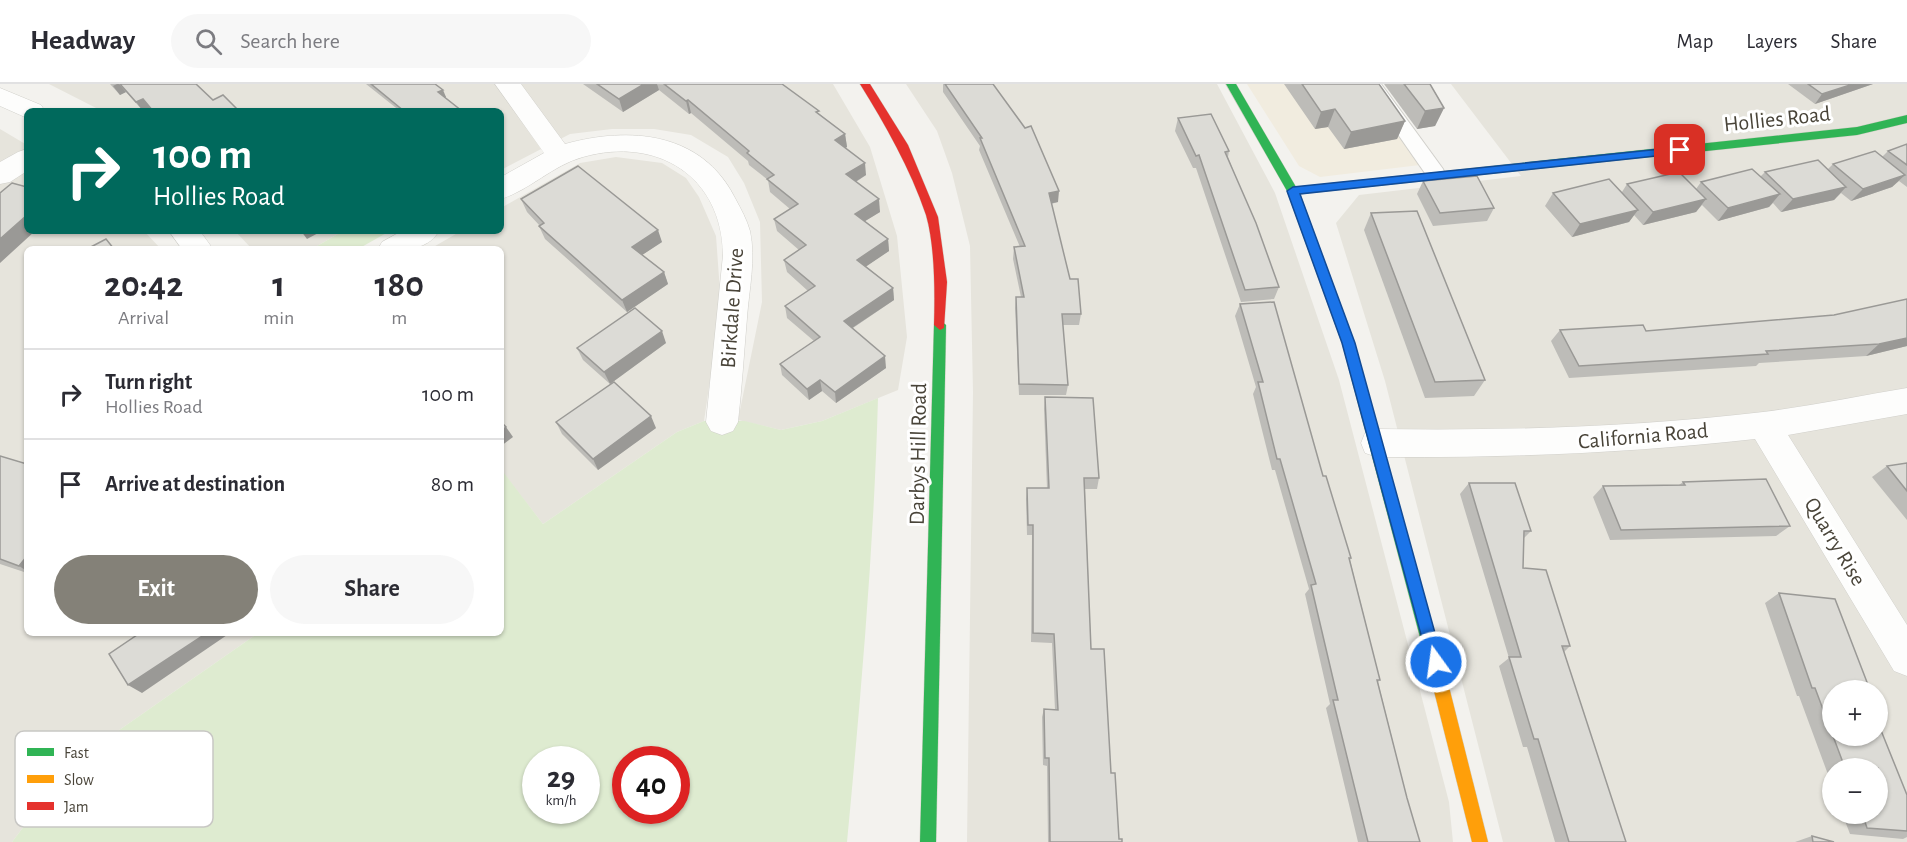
<!DOCTYPE html>
<meta charset="utf-8">
<style>
:root{--surface:#fff;--page:#f7f7f7;--text:#2b2b33;--muted:#7c7c81;--line:#e1e1e2;--accent:#848178}
body{margin:0;font-family:"Alegreya Sans",sans-serif;background:var(--page);color:var(--text);height:100vh;display:flex;flex-direction:column;font-size:22px;white-space:nowrap}
*{box-sizing:border-box;margin:0}
p{font-size:20px;color:var(--muted)}
.icon{flex:none;width:33px;height:33px;fill:none;stroke:currentColor;stroke-width:2;stroke-linecap:round;stroke-linejoin:round}
.map{position:relative;flex:1;overflow:hidden}
.panel{position:absolute;left:24px;top:162px;width:480px;height:390px;display:flex;flex-direction:column;background:var(--surface);border-radius:9px;box-shadow:0 2px 4px #0004}
.panel>*{flex:none}
.banner{position:absolute;left:24px;top:24px;width:480px;height:126px;border-radius:9px;box-shadow:0 2px 4px #0004;background:#00695c;color:#fff;overflow:hidden}
.tools{position:absolute;left:1822px;top:596px;display:grid;gap:12px}
.tools a{display:grid;place-items:center;width:66px;height:66px;border-radius:50%;background:var(--surface);box-shadow:0 2px 4px #0004;font-size:30px}
.speed{position:absolute;left:522px;top:662px;display:flex;gap:12px;font-size:30px;font-weight:700;text-align:center}
.speed>*{display:grid;place-content:center;width:78px;height:78px;border-radius:50%;background:var(--surface);box-shadow:0 2px 4px #0004;line-height:1}
.speed small{font-size:15px;font-weight:400}
.speed .limit{border:9px solid #d22;background:#fff;color:#111}
.pin{position:absolute;display:grid;place-items:center;width:51px;height:51px;color:#fff;margin:-26px;border-radius:12px;box-shadow:0 3px 9px #0006}
.me{position:absolute;width:66px;margin:-33px;rotate:346deg;stroke-linejoin:round;filter:drop-shadow(0 0 4px #0008)}
.turn{display:flex;align-items:center;gap:21px;height:126px;padding:0 30px;font-size:27px}
.turn .icon{width:78px;height:78px;stroke-width:2.5}
.turn b{display:block;font-size:42px;line-height:51px}
.eta{display:flex;justify-content:space-evenly;align-items:center;height:102px;text-align:center}
.eta b{font-size:36px;font-weight:600;line-height:42px}
.action{display:flex;gap:12px;margin-top:auto;padding:12px 30px}
.action a{flex:1;height:69px;border-radius:36px;background:var(--accent);color:#fff;font-size:24px;font-weight:600;line-height:69px;text-align:center}
.action a+a{background:var(--page);color:var(--text)}
ul{padding:0;list-style:none}
li{display:flex;align-items:center;gap:18px;height:90px;padding:0 30px;border-top:2px solid var(--line)}
li div{flex:1}
li b{display:block;font-size:22px}
li em{font-style:normal}
header{display:flex;align-items:center;gap:36px;box-sizing:border-box;height:84px;padding:0 30px;background:var(--surface);border-bottom:2px solid var(--line)}
header strong{font-size:28px}
nav{display:flex;gap:33px;margin-inline-start:auto;font-size:21px}
.search{width:420px;height:54px;background:var(--page);display:flex;align-items:center;gap:15px;box-sizing:border-box;padding:0 21px;border-radius:33px;color:var(--muted);font-size:22px}
.map>svg:first-child{display:block}
</style>
<header>
<strong>Headway</strong>
<div class="search"><svg class="icon" aria-label="search" viewBox="0 0 24 24"><circle cx="10" cy="10" r="6"/><path d="M15 15l6 6"/></svg>Search here</div>
<nav><a>Map</a><a>Layers</a><a>Share</a></nav>
</header>
<div class="map">
<svg width="1907" height="758" viewBox="0 0 1907 758">
<rect width="100%" height="100%" fill="#f3f2ee"/>
<g fill="#e6e4dc" fill-rule="evenodd">
<polygon points="49,0 833,0 870,63 897,152 907,253 898,306 822,337 781,346 738,336 762,218 760,138 744,99 728,73 691,51 654,45 612,45 570,50 501,86 501,27 102,27"/>
<polygon points="906,0 1217,0 1275,109 1339,296 1449,718 1453,758 967,758 973,308 970,162 952,89 937,47"/>
<path d="M1451,0H1907V758H1503L1385,297L1336,139L1359,111L1521,92ZM1833,606H1878V651H1833ZM1833,684H1878V729H1833Z"/>
<polygon points="0,45 27,61 27,147 144,147 161,165 27,165 27,549 258,549 72,679 12,758 0,758"/>
<polygon points="616,73 662,79 686,94 699,113 716,152 721,221 704,337 677,348 543,440 504,390 501,392 501,165 430,165 461,147 501,147 501,124 580,79"/>
<polygon points="235,147 343,147 312,165 252,165"/>
</g>
<polygon fill="#f1ecdf" points="1247,0 1363,0 1420,81 1320,93 1299,82"/>
<g fill="#deebd0" fill-rule="evenodd">
<polygon points="343,147 390,147 358,165 312,165"/>
<path d="M878,314C874,462 861,610 847,758H12L72,679L258,549H501V392L504,389L543,440L677,348L704,337H745L781,346L822,337ZM536,675H586V726H536ZM626,675H676V726H626Z"/>
</g>
<g fill="none" stroke-linecap="round" stroke-linejoin="round">
<defs>
<polygon id="lane" points="1363,0 1381,0 1443,85 1445,90 1443,95 1436,96 1429,95"/>
<g id="street">
<path d="M495,0H521L565,60C630,42 702,48 735,114C741,125 747,136 750,147C756,175 749,206 747,234C744,268 742,303 738,338L733,347L722,351L711,347L706,338L723,171C722,92 657,52 583,73C553,81 530,106 501,115V93L544,69Z"/>
<polygon points="0,4 41,21 45,27 27,27 27,34 0,22"/>
<polygon points="27,65 27,87 10,98 0,100 0,78 18,68"/>
<polygon points="169,147 200,147 213,165 182,165"/>
<path d="M402,147H439C426,169 400,165 378,165L382,158Z"/>
<path d="M1907,304V330L1788,351L1907,541V592L1894,587L1755,355C1630,369 1504,374 1377,373L1365,369L1361,359L1365,349L1377,345C1506,347 1635,343 1763,328C1811,322 1859,312 1907,304Z"/>
</g>
<g id="fast">
<polygon points="1226,0 1236,0 1296,103 1857,43 1907,31 1907,39 1857,51 1300,110 1354,259 1446,591 1443,596 1438,598 1433,596 1430,591 1342,259 1287,107"/>
<polygon points="940,236 946,241 936,758 920,758 934,241"/>
</g>
<polygon id="slow" points="1438,584 1443,586 1446,591 1488,758 1472,758 1430,591 1433,586"/>
<path id="jam" d="M860,0H870L908,61L938,133L947,198L944,244L940,246L934,241C935,209 935,162 926,131C910,84 886,42 860,0Z"/>
</defs>
<use href="#lane" stroke="#d1d0cb" stroke-width="2"/>
<use href="#street" stroke="#d1d0cb" stroke-width="1"/>
<use href="#fast" stroke="#d2cfc5" stroke-width="1"/>
<use href="#slow" stroke="#d2cfc5" stroke-width="1"/>
<use href="#jam" stroke="#d2cfc5" stroke-width="1"/>
<use href="#lane" fill="#fdfdfc" fill-rule="evenodd"/>
<use href="#street" fill="#fdfdfc" fill-rule="evenodd"/>
<use href="#fast" fill="#30b455" fill-rule="evenodd"/>
<use href="#slow" fill="#ff9f0a" fill-rule="evenodd"/>
<use href="#jam" fill="#e5322d" fill-rule="evenodd"/>
</g>
<g fill="#bdbcb8">
<polygon points="110,0 196,0 213,16 239,27 150,24 143,27 126,8 120,11"/>
<polygon points="366,0 435,0 446,13 445,13 462,27 400,27"/>
<polygon points="583,0 782,0 845,50 847,63 845,64 866,91 856,98 880,128 865,137 888,155 889,167 866,182 893,204 894,216 853,244 886,284 836,319 822,307 809,316 782,291 780,280 814,257 787,234 785,222 808,207 787,188 784,176 799,166 777,147 774,135 790,125 770,108 768,96 749,81 748,77 691,29 689,30 659,6 623,28"/>
<polygon points="943,0 993,0 1058,118 1051,120 1070,195 1081,230 1079,241 1063,241 1068,301 1066,311 1019,311 1015,224 1016,213 1021,213 1013,175 1014,163 1020,163 979,66 980,62 943,8"/>
<polygon points="1284,0 1379,0 1405,37 1397,55 1344,65 1328,43 1315,45"/>
<polygon points="1384,0 1430,0 1444,24 1435,42 1417,45"/>
<polygon points="1788,0 1873,0 1815,20"/>
<polygon points="1178,34 1229,67 1228,73 1279,203 1274,215 1241,218 1196,84 1193,84 1175,47"/>
<polygon points="1907,60 1907,103 1899,97 1892,103 1851,117 1841,109 1834,116 1781,128 1773,119 1769,123 1718,137 1702,121 1696,128 1643,141 1634,131 1629,138 1572,153 1545,122 1553,109 1622,108 1627,100 1696,105 1701,98 1761,92 1765,88 1828,85 1833,80 1882,73 1888,67"/>
<polygon points="1423,97 1494,124 1487,137 1433,142 1417,110"/>
<polygon points="521,115 662,158 642,171 664,188 668,200 627,228 545,155 539,142 540,142 527,128"/>
<polygon points="1371,129 1485,296 1474,312 1425,314 1364,146"/>
<polygon points="1240,220 1323,392 1351,474 1350,476 1380,596 1378,598 1407,714 1420,758 1358,758 1326,624 1330,620 1305,510 1309,505 1275,386 1272,386 1253,310 1256,303 1235,232"/>
<polygon points="1560,246 1646,247 1907,262 1866,272 1759,279 1756,282 1569,294 1551,257"/>
<polygon points="666,259 610,300 583,276 577,264"/>
<polygon points="1045,313 1099,394 1097,405 1085,405 1091,565 1111,689 1119,755 1122,758 1048,758 1047,682 1043,681 1042,633 1044,625 1055,626 1052,559 1031,558 1032,451 1027,451 1026,415 1027,404 1047,404 1044,325"/>
<polygon points="556,338 656,344 598,386 562,350"/>
<polygon points="0,372 27,380 27,489 0,480"/>
<polygon points="1907,379 1907,436 1872,393 1887,382"/>
<polygon points="1683,398 1790,442 1776,452 1610,456 1593,413 1603,402 1679,401"/>
<polygon points="1469,399 1531,447 1524,454 1523,484 1570,562 1564,568 1626,758 1555,758 1527,663 1523,663 1499,582 1509,574 1460,410"/>
<polygon points="1779,509 1833,606 1907,711 1907,753 1903,755 1850,750 1842,729 1878,729 1878,684 1833,684 1833,704 1799,612 1797,612 1765,519"/>
<polygon points="1812,752 1834,758 1795,758"/>
</g>
<g fill="#9a9996">
<polygon points="117,0 119,0 126,8 120,11 113,2"/>
<polygon points="644,0 657,0 659,6 623,28 619,15"/>
<polygon points="1853,0 1873,0 1815,20 1822,10"/>
<polygon points="443,6 446,13 442,15 438,8"/>
<polygon points="143,15 150,24 143,27 136,18"/>
<polygon points="688,16 691,29 689,30 686,17"/>
<polygon points="1444,24 1435,42 1417,45 1425,27"/>
<polygon points="1335,25 1328,43 1315,45 1321,28"/>
<polygon points="1405,37 1397,55 1344,65 1351,48"/>
<polygon points="845,50 847,63 837,69 835,56"/>
<polygon points="865,79 866,91 847,103 846,90"/>
<polygon points="1905,91 1892,103 1851,117 1863,105"/>
<polygon points="1846,103 1834,116 1781,128 1793,115"/>
<polygon points="1059,107 1058,118 1048,120 1049,109"/>
<polygon points="1780,110 1769,123 1718,137 1728,124"/>
<polygon points="879,115 880,128 857,142 855,130"/>
<polygon points="1706,115 1696,128 1643,141 1653,128"/>
<polygon points="1638,126 1629,138 1572,153 1580,140"/>
<polygon points="27,131 27,147 35,147 0,179 0,155"/>
<polygon points="658,146 662,158 636,175 632,163"/>
<polygon points="301,147 322,147 307,155"/>
<polygon points="888,155 889,167 858,188 857,176"/>
<polygon points="664,188 668,200 627,228 622,216"/>
<polygon points="893,204 894,216 846,248 844,237"/>
<polygon points="662,247 666,259 610,300 604,288"/>
<polygon points="1907,254 1907,262 1866,272 1879,260"/>
<polygon points="885,272 886,284 836,319 835,308"/>
<polygon points="820,296 822,307 809,316 807,305"/>
<polygon points="651,332 656,344 598,386 593,375"/>
<polygon points="506,343 513,353 501,362 501,347"/>
<polygon points="27,472 27,487 19,482"/>
<polygon points="207,549 230,549 142,609 128,601"/>
</g>
<g fill="#dcdbd6" stroke="#9a9996" stroke-width="1.5">
<polygon points="120,0 196,0 213,16 223,11 239,27 153,27 143,15 136,18"/>
<polygon points="371,0 435,0 443,6 438,8 462,27 404,27"/>
<polygon points="597,0 644,0 619,15"/>
<polygon points="664,0 782,0 819,27 816,28 845,50 835,56 865,79 846,90 879,115 855,130 888,155 857,176 893,204 844,237 885,272 835,308 820,296 807,305 780,280 820,253 785,222 815,202 784,176 806,161 774,135 798,120 767,95 774,91 747,69 749,67 688,16 686,17"/>
<polygon points="945,0 993,0 1025,44 1031,42 1059,107 1049,109 1070,195 1078,195 1081,230 1062,230 1068,301 1019,300 1016,213 1024,213 1014,163 1025,162 980,54 982,54"/>
<polygon points="1302,0 1379,0 1405,37 1351,48 1335,25 1321,28"/>
<polygon points="1404,0 1430,0 1444,24 1425,27"/>
<polygon points="1808,0 1853,0 1822,10"/>
<polygon points="1211,30 1229,67 1225,68 1256,139 1279,203 1245,206 1199,71 1196,72 1178,34"/>
<polygon points="1907,60 1907,81 1888,67"/>
<polygon points="1875,67 1905,91 1863,105 1833,80"/>
<polygon points="1818,76 1846,103 1793,115 1765,88"/>
<polygon points="578,82 658,146 632,163 664,188 622,216 539,142 544,139 521,115"/>
<polygon points="1752,85 1780,110 1728,124 1701,98"/>
<polygon points="1679,88 1706,115 1653,128 1627,100"/>
<polygon points="1477,92 1494,124 1440,129 1423,97"/>
<polygon points="1609,95 1638,126 1580,140 1553,109"/>
<polygon points="12,99 27,103 27,131 0,155 0,109"/>
<polygon points="1417,127 1485,296 1435,298 1371,129"/>
<polygon points="106,155 114,165 87,165"/>
<polygon points="1907,215 1907,254 1879,260 1766,267 1768,270 1579,282 1560,246 1643,241 1646,247 1834,231"/>
<polygon points="1274,218 1323,392 1326,392 1351,474 1349,474 1380,596 1377,596 1407,714 1420,758 1368,758 1333,616 1338,616 1311,501 1316,500 1280,375 1277,375 1258,298 1263,298 1240,220"/>
<polygon points="635,224 662,247 604,288 577,264"/>
<polygon points="614,298 651,332 593,375 556,338"/>
<polygon points="1045,313 1093,314 1099,394 1084,394 1091,565 1104,565 1111,689 1115,689 1119,755 1122,755 1122,758 1050,758 1049,674 1045,674 1044,625 1058,626 1054,550 1033,549 1033,441 1028,441 1027,404 1049,404"/>
<polygon points="501,338 506,343 501,347"/>
<polygon points="0,372 27,380 27,472 19,482 0,475"/>
<polygon points="1907,379 1907,407 1887,382"/>
<polygon points="1766,395 1790,442 1621,446 1603,402 1685,401 1683,398"/>
<polygon points="1469,399 1515,399 1531,447 1524,447 1523,484 1546,486 1570,562 1562,562 1626,758 1569,758 1538,655 1534,655 1509,573 1521,573"/>
<polygon points="1779,509 1835,515 1870,606 1833,606 1833,651 1878,651 1878,639 1907,711 1907,747 1867,744 1862,729 1878,729 1878,684 1845,684 1815,604 1812,604"/>
<polygon points="140,549 207,549 128,601 109,570"/>
<polygon points="1812,752 1834,758 1813,758"/>
</g>
<polygon fill="#1a73e8" stroke="#114b97" stroke-width="1.5" points="1680,63 1685,66 1684,69 1300,110 1355,259 1443,578 1441,584 1436,586 1430,584 1342,259 1287,107 1293,103"/>
<g text-anchor="middle" stroke-width="6" stroke-linejoin="round" paint-order="stroke">
<g font-size="22" fill="#494439" stroke="#fff">
<text transform="translate(1777 34) rotate(-6)" y="8">Hollies Road</text>
<text transform="translate(731 224) rotate(-86)" y="8">Birkdale Drive</text>
<text transform="translate(1643 351) rotate(-5)" y="8">California Road</text>
<text transform="translate(917 370) rotate(-89)" y="8">Darbys Hill Road</text>
<text transform="translate(1836 457) rotate(59)" y="8">Quarry Rise</text>
</g>
</g>
<rect x="15" y="647" width="198" height="96" rx="9" fill="#fff" stroke="#c8c7c4" stroke-width="1.5"/>
<rect x="27" y="664" width="27" height="8" fill="#30b455"/>
<rect x="27" y="691" width="27" height="8" fill="#ff9f0a"/>
<rect x="27" y="718" width="27" height="8" fill="#e5322d"/>
<g font-size="16" fill="#494439">
<text x="64" y="674">Fast</text>
<text x="64" y="701">Slow</text>
<text x="64" y="728">Jam</text>
</g>
</svg>
<div class="tools">
<a>+</a>
<a>−</a>
</div>
<div class="speed"><div>29<small>km/h</small></div><div class="limit">40</div></div>
<div class="pin" style="left:1680px;top:66px;background:#d93025"><svg class="icon" aria-label="arrive" viewBox="0 0 24 24"><path d="M6 21V4h12l-3 4 3 4H6"/></svg></div>
<svg class="me" style="left:1436px;top:578px" viewBox="-20 -20 40 40"><circle r="17" fill="#1a73e8" stroke="#fff" stroke-width="3"/><path d="M0-11L8 9 0 5-8 9z" fill="#fff"/></svg>
<div class="banner">
<div class="turn"><svg class="icon" aria-label="right" viewBox="0 0 24 24"><path d="M7 20v-9h11M14 6l5 5-5 5"/></svg><div><b>100 m</b>Hollies Road</div></div>
</div>
<section class="panel">
<div class="eta">
<div><b>20:42</b><p>Arrival</p></div>
<div><b>1</b><p>min</p></div>
<div><b>180</b><p>m</p></div>
</div>
<ul>
<li><svg class="icon" aria-label="right" viewBox="0 0 24 24"><path d="M7 20v-9h11M14 6l5 5-5 5"/></svg><div><b>Turn right</b><p>Hollies Road</p></div><em>100 m</em></li>
<li><svg class="icon" aria-label="arrive" viewBox="0 0 24 24"><path d="M6 21V4h12l-3 4 3 4H6"/></svg><div><b>Arrive at destination</b></div><em>80 m</em></li>
</ul>
<div class="action"><a>Exit</a><a>Share</a></div>
</section>
</div>
